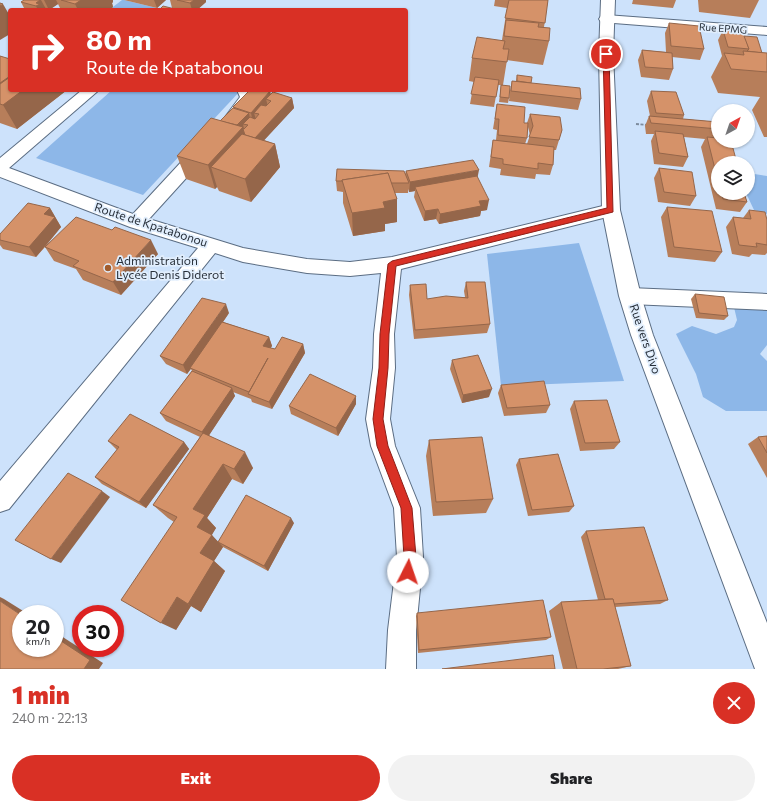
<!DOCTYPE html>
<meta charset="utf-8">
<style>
:root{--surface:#fff;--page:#f2f2f2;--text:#202124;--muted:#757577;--accent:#d93025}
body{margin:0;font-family:Commissioner,sans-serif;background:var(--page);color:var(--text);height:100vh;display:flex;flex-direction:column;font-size:15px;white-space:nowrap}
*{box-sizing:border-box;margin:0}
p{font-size:13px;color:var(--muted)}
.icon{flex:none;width:22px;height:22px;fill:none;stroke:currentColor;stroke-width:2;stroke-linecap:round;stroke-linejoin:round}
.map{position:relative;height:669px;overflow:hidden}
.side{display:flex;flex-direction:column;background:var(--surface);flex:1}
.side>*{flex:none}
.banner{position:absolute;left:8px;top:8px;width:400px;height:84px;border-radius:4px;box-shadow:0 1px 3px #0004;background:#d93025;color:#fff;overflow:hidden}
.needle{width:26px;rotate:40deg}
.controls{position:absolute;left:711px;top:104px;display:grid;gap:8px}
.controls a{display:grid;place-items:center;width:44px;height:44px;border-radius:50%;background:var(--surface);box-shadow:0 1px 3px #0004;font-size:20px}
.speed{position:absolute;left:12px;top:605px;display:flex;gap:8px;font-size:20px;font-weight:700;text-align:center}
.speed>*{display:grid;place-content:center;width:52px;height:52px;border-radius:50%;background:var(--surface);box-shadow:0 1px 3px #0004;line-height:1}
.speed small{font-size:10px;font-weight:400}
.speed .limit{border:6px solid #d22;background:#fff;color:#111}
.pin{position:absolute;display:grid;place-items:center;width:34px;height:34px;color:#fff;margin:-17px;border:2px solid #fff;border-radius:50%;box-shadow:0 1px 4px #0007}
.me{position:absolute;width:44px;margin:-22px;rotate:4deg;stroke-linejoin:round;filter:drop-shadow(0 0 3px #0008)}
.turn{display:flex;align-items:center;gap:14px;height:84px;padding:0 12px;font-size:18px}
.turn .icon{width:52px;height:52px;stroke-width:2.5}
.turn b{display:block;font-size:28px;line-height:34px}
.round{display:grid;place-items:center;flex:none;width:42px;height:42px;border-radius:21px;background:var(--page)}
.overview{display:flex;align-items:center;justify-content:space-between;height:68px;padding:0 12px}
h1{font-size:24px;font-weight:800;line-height:30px;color:var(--accent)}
.primary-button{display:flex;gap:8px;margin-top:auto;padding:8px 12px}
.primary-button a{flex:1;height:46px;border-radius:24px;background:var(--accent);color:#fff;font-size:16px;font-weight:800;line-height:46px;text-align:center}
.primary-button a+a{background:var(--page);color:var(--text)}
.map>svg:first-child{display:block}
</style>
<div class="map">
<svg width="767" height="669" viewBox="0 0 767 669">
<rect width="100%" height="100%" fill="#cde2fb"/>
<g fill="#8db7e8">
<polygon points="122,0 124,0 157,8 154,10 109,10"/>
<polygon points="112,90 241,90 143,195 36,158"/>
<polygon points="748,173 767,176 767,214 754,210 746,193 748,193"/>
<polygon points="579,243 624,381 501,386 487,254"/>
<polygon points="767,297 767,345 760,354 767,361 767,411 726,411 703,397 696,374 676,334 692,326 716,334 734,327 737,320 733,303"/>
</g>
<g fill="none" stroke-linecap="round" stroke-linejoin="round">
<defs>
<g id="minor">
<polygon points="606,15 767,27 767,35 601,22 599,19 601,16"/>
<polygon points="82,90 99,90 9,168 133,214 196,146 202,145 208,146 210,150 208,154 149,219 243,248 307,259 350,262 392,257 611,204 617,205 620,210 617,215 611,216 401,269 394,334 395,368 390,419 395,446 420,508 423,557 416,630 416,669 386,669 388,630 397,557 394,508 371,446 366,419 373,368 374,334 381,273 350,276 307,273 243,262 215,253 9,509 0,512 0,481 198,248 130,227 0,177 0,158"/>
<path d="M237,90H253L256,97C250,108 241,124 227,120L225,117L240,97Z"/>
<polygon points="630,288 767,294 767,310 630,304 623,302 620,296 623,290"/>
</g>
<polygon id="secondary" points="601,0 615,0 613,54 620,210 641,296 653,335 767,623 767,669 755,669 752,661 631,335 619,296 602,210 599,54"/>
</defs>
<use href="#minor" stroke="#5b6d83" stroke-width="2"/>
<use href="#secondary" stroke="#5b6d83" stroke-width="2"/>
<polyline stroke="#7d8c9e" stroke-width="2" stroke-dasharray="3 1.5" stroke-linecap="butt" points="636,124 648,125"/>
<use href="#minor" fill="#fff" fill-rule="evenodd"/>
<use href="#secondary" fill="#fff" fill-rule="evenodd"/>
</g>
<g fill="#b77e5a" fill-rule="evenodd">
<polygon points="24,0 113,0 113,2 112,3 113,7 109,10 61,10 58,4 49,10 46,9 45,10 25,10 21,2"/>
<polygon points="124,0 166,0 157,8"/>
<polygon points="170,0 206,0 206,2 197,10 179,10 172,8"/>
<polygon points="495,0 548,0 544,27 549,41 543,65 507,60 503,85 509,98 508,103 499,102 501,85 498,85 494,107 470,104 474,82 469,81 472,58 502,40 507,8 494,6"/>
<polygon points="633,0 676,0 673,8 632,4"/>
<polygon points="698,0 759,0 750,18 699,12"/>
<polygon points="669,23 704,49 700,60 672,57 673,69 669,80 641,77 638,60 642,50 666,52 665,33"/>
<polygon points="723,30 744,36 762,53 767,53 767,137 764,137 752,110 760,97 718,93 711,77 722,56 718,40"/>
<polygon points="0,56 10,90 67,90 17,129 0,123"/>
<polygon points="517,75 531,83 581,99 578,110 509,101 510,91 512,81 516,81"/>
<polygon points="270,91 271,95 292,98 294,108 264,140 275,144 280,167 251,202 219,191 217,187 215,189 186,179 177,156 220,121 234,109 233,107"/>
<polygon points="651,91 684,115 683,119 718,122 718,193 744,193 747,202 740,212 716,209 701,147 705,139 684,137 688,157 683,167 654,164 651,141 654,134 646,134 645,126 649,116 650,116 647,101"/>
<path d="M497,104L524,123H527L530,114L562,130L556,150H554L553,165L550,175L536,174L535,179L500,175L501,169L489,167L493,140H496L497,130L493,129ZM528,127L530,135L527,144H525L527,138Z"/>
<polygon points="659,168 696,196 690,206 658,202 654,178"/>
<polygon points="406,171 477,177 487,210 481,211 480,216 439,224 436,219 424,221 414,197 415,191 409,192 408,189 408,193 395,193 397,199 397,222 385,224 385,231 353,236 343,203 343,192 337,191 336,181 405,174"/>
<polygon points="667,207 722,252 715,262 668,257 661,217"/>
<polygon points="50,208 61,227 45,247 158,254 121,295 83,280 76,269 54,261 45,247 36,257 3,249 0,245 0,234"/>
<polygon points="749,210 767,220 767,253 765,255 752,254 749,257 732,254 726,227 733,217 743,218"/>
<polygon points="466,282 490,324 487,333 414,339 409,295 410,285 427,299 465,297 464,291"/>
<polygon points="695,294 728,316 724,320 696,318 691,299"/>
<polygon points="229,313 223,322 269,337 272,346 270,348 275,349 303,344 305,353 272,409 252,402 251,399 233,392 235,396 209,435 253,468 243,484 232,479 207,518 216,528 211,535 218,542 294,523 268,571 223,547 214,561 225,571 201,612 191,606 176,630 174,522 168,518 153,505 200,437 166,421 160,413 192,371 191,369 187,374 166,364 160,356"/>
<polygon points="452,360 489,397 462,403 450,369"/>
<polygon points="501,385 550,405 546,413 504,416 498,393"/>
<polygon points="574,401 620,442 614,449 580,451 570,409"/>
<polygon points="356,404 338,436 291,414 289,406"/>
<polygon points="767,436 767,478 748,444 758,437"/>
<polygon points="429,440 493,499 486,513 433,516 426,456"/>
<polygon points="108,441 184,442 189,449 146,508 102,484 95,477 117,450"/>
<polygon points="519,459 574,506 569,512 528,516 516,465"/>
<polygon points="586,531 668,600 660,604 615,607 631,666 618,669 563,669 549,611 561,602 598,600 581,537"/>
<polygon points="417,613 551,637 546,640 418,653 416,616"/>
</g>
<g fill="#95664a">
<polygon points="40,0 41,0 46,9 45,10 38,10 36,6 36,3"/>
<polygon points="44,0 56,0 58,4 49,10"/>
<polygon points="81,0 113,0 113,2 112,3 113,7 109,10 78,10 75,4"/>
<polygon points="154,0 166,0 157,8"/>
<polygon points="194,0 206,0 206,2 197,10 192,10 190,3"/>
<polygon points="3,4 10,16 10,34 0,40 0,6"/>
<polygon points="10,76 10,90 67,90 17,129 3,105 0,98 0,83"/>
<polygon points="270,91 272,102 271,101 266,99 268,107 259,114 254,113 256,120 253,123 251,113"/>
<polygon points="292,98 294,108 257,148 255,138"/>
<polygon points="249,113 251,124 248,125 243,124 248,151 211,167 217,187 215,189 208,165 232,131"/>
<polygon points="275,144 280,167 251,202 245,179"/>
<polygon points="479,170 477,180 415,187 415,191 409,192 410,182"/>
<polygon points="397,199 397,222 385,224 385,231 353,236 352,213 383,202"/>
<polygon points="489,200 487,210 481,211 480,216 439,224 440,214 479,201"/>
<polygon points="50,208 61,227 36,257 29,247 44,214"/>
<polygon points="438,209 436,219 424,221 425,211"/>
<polygon points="151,240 158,254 121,295 113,282"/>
<polygon points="226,304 229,313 187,374 183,365"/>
<polygon points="269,337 272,346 266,355 263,346"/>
<polygon points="303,344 305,353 272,409 269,402"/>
<polygon points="232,388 235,396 206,440 202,432"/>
<polygon points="492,389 489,397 462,403 463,395"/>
<polygon points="356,396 356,404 338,436 336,428"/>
<polygon points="184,442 189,449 146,508 139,502"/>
<polygon points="245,452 253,468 243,484 234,469"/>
<polygon points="223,464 232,479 207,518 216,528 209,540 197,527 193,509"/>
<polygon points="102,491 110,497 61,563 51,559"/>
<polygon points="291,518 294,523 268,571 264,566"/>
<polygon points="212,535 223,547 214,561 225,571 201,612 188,604 200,553"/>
<polygon points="0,597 4,599 28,614 21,614 21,615 0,601"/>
<polygon points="177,597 191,606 176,630 161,623"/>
<polygon points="55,632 103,663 99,669 84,669 55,637"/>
</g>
<g fill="#d59269" stroke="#95664a">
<polygon points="24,0 40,0 36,3 40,4 36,6 21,2"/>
<polygon points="61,0 81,0 75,4"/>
<polygon points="177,0 194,0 190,3"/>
<polygon points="509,0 548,0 545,23 505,18"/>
<polygon points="0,3 3,4 0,6"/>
<polygon points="163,6 179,10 159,10"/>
<polygon points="506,20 539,23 538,27 550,28 549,41 504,36"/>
<polygon points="669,23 699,26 704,49 671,46"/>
<polygon points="723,30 743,30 749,49 728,47"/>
<polygon points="744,36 757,37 762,53 747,51 749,49"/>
<polygon points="477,37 505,41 503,49 509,49 507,62 472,58"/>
<polygon points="642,50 672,53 673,69 645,67"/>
<polygon points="743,51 767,53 767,72 731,69 724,53 744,55"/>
<polygon points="0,56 10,59 10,76 0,83"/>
<polygon points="517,75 532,77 531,83 517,81"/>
<polygon points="10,77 10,90 23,90 3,105 0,104 0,84"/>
<polygon points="475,77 499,80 496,97 471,94"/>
<polygon points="512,81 580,88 581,99 511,91"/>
<polygon points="501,85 510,86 509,98 500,97"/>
<polygon points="250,90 266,90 270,91 251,113 233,107"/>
<polygon points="651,91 676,92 684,115 656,113"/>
<polygon points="273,92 292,98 255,138 245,135 243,129 244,129 248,125 243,124 250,117 255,119 259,114 254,113 261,105 266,106 271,101 266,99"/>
<polygon points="497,104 525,107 524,123 528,123 527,138 498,135 499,119 495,119"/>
<polygon points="233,108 249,113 237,125 220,121"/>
<polygon points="530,114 560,117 562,130 559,140 529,137 533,126"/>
<polygon points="649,116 718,122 718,129 651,123"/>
<polygon points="211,118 243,127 208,165 177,156"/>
<polygon points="655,131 683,134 688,157 659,153"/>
<polygon points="242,134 275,144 245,179 211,167"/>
<polygon points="707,137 718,138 718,141 731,141 737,163 718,163 718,181"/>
<polygon points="493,140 554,147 553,165 538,163 538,169 503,164 503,159 491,157"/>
<polygon points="473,160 479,170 410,182 406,171"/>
<polygon points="659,168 692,172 696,196 664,192"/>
<polygon points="337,169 404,171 409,183 391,183 388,173 342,180 342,181 336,181"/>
<polygon points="388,173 397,199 383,202 385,208 352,213 342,180"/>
<polygon points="477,176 489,200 479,201 481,206 440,214 438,209 425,211 415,187"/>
<polygon points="721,193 744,193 747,202 723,199"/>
<polygon points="28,203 50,208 44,214 55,217 29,247 0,240 0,234"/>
<polygon points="667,207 712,211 722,252 674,247"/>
<polygon points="749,210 765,212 767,220 767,245 756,243 757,247 739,245 733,217 751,219"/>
<polygon points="76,217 112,230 115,227 151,240 113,282 73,266 79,261 45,247"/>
<polygon points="466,282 485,282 490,324 415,330 410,285 426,284 427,299 446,296 468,298"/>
<polygon points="695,294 724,297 728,316 699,313"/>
<polygon points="202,298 226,304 183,365 160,356"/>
<polygon points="222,322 269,337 263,346 275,349 282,337 303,344 269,402 248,394 268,358 249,392 190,368"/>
<polygon points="478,355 492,389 463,395 452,360"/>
<polygon points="192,371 232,388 202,432 160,413"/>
<polygon points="310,374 356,396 336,428 289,406"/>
<polygon points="544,381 550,405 507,408 501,385"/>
<polygon points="607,400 620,442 585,443 574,401"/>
<polygon points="130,414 184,442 139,502 95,477 119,447 108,441"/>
<polygon points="203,433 245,452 234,469 223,464 193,509 205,515 197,527 212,535 200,553 214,561 188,604 177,597 161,623 121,600 177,517 153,505"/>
<polygon points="767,436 767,453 758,437"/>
<polygon points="482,437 493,499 436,502 429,440"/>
<polygon points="558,454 574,506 532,510 519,459"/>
<polygon points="68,473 102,491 51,559 15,540"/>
<polygon points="246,495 291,518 264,566 218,542"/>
<polygon points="644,527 668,600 614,604 613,599 605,599 586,531"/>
<polygon points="613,599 631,666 603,669 577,669 561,602"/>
<polygon points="543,600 551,637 419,650 417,613"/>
<polygon points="0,601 21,615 21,648 55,648 55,637 90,660 84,669 0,669"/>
<polygon points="553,655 555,669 442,669"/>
</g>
<polygon fill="#d93025" stroke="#8d1f18" points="603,52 609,54 613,212 396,266 389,334 388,368 383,419 388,446 412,508 416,557 412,576 408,578 404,576 402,572 404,557 401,508 377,446 373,419 379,368 380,334 388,264 392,261 607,208"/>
<circle fill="#a05c2e" stroke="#e1eefd" stroke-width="1.5" cx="108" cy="268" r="4"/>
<g text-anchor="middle" stroke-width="3.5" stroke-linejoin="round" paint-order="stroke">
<g font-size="10" fill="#28303a" stroke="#e1eefd">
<text transform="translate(723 28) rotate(4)" y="4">Rue EPMG</text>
</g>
<g font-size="12" fill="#28303a" stroke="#e1eefd">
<text transform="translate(151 225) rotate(18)" y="4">Route de Kpatabonou</text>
<text transform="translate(645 339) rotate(71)" y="4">Rue vers Divo</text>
</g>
<g font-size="12" fill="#28303a" stroke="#e1eefd" text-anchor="start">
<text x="116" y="265">Administration<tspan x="116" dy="14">Lycée Denis Diderot</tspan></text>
</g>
</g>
</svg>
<div class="controls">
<a><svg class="needle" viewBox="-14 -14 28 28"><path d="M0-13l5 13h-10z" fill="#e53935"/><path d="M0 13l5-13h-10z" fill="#757577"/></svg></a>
<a><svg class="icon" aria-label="layers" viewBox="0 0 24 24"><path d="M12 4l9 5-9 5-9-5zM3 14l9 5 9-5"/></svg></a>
</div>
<div class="speed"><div>20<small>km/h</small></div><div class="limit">30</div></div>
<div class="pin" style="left:606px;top:54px;background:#d93025"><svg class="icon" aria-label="arrive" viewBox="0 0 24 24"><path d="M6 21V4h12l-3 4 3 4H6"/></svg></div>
<svg class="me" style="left:408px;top:572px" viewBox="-20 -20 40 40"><circle r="19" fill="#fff"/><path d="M0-13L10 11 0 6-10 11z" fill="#d93025"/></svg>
<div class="banner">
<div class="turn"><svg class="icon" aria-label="right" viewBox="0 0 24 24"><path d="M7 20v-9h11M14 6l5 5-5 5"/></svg><div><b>80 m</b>Route de Kpatabonou</div></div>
</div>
</div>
<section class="side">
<div class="overview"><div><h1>1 min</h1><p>240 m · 22:13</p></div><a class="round" style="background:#d93025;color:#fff"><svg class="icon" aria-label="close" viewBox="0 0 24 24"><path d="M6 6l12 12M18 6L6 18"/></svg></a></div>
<div class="primary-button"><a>Exit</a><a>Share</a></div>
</section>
